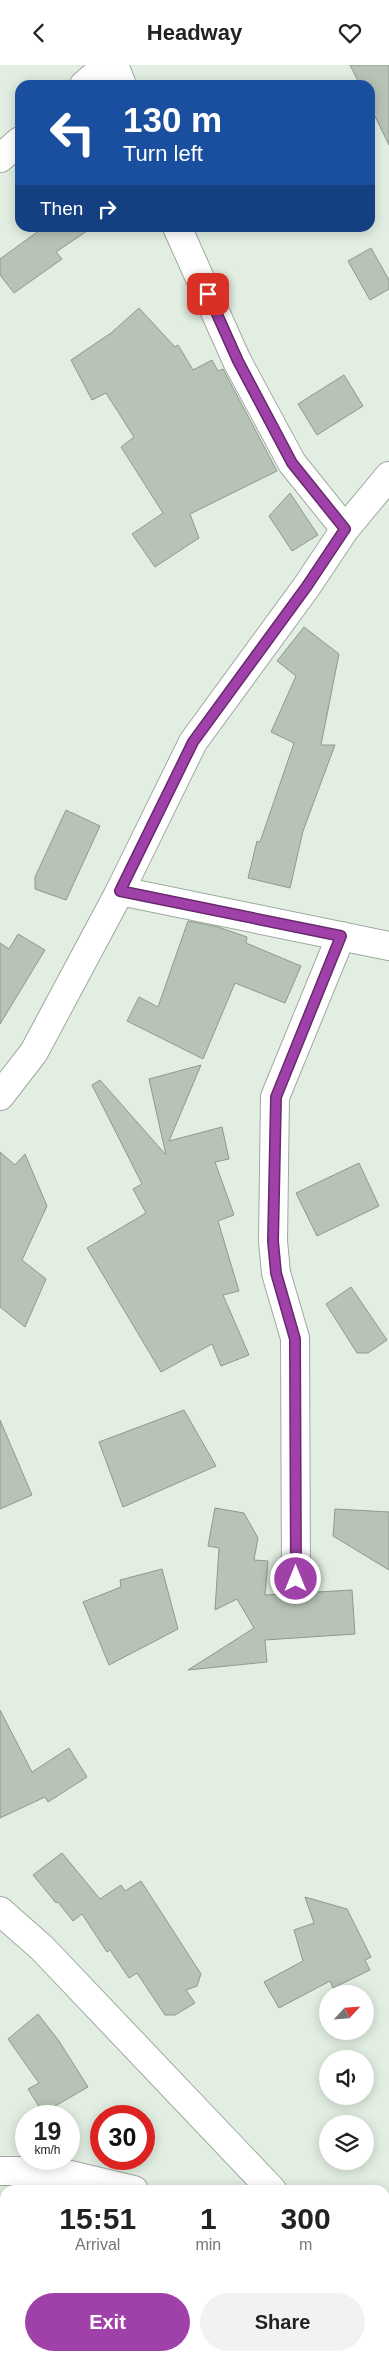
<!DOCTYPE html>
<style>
:root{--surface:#fff;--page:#f2f2f2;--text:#222;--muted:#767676;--accent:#a040a9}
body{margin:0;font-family:Helvetica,sans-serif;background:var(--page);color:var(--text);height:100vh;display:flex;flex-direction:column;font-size:19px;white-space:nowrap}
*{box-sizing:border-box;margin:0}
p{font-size:16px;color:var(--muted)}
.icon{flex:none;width:28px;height:28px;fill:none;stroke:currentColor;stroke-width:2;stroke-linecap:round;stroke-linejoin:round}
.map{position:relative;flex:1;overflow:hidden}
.details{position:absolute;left:0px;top:2120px;width:390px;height:176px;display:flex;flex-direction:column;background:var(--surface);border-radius:15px 15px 0 0;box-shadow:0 2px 12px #0003}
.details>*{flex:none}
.top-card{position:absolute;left:15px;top:15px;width:360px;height:152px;border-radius:15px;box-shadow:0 2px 12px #0003;background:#1a4fa0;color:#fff;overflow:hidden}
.needle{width:32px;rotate:64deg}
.tools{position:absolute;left:319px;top:1920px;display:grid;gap:10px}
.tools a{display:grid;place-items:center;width:55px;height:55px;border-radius:50%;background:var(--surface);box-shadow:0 2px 12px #0003;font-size:25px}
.speed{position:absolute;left:15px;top:2040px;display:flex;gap:10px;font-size:25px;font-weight:700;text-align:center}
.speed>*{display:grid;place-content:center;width:65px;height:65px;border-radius:50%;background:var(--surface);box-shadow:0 2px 12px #0003;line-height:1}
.speed small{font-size:12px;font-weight:400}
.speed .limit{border:8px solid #d22;background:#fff;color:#111}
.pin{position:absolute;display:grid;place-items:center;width:42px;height:42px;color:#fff;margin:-21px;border-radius:10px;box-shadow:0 2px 8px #0006}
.me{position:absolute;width:55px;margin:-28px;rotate:0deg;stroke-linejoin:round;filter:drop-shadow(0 0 4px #0008)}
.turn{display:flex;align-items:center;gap:18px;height:105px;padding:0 25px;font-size:22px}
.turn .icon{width:65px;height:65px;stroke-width:2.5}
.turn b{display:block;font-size:35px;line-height:42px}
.then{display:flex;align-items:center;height:48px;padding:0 25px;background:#0003;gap:10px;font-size:19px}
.eta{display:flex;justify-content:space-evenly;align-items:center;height:85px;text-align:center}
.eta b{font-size:30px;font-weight:800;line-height:35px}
.action{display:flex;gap:10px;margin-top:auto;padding:10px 25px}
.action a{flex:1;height:58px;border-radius:30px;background:var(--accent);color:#fff;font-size:20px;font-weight:800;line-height:58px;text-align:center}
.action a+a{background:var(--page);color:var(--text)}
header{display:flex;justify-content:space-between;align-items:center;height:65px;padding:0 25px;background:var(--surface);font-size:22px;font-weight:800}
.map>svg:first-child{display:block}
</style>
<header><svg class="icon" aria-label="back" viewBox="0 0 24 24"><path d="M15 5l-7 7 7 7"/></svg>Headway<svg class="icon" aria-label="heart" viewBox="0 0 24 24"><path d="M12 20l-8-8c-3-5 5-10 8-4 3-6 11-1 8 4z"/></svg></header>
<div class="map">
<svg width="389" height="2296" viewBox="0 0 389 2296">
<rect width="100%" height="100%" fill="#e2eee1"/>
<g fill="#b8c3b7" stroke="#8f9a8f">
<polygon points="350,0 389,0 389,80 370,41 370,20 360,20"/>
<polygon points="44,162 93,162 56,187 62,194 14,228 0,210 0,194"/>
<polygon points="371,183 389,215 389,224 370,235 348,196"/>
<polygon points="139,243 175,282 178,280 193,305 212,295 218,306 223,304 277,406 190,449 199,473 155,502 132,469 163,448 121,382 134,372 106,328 92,335 71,295 111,268"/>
<polygon points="344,310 363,341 317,370 298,339"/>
<polygon points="290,428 318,470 292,486 269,451"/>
<polygon points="304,562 339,589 321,680 335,680 303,766 290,823 248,813 257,776 260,777 294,678 271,667 296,611 277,596"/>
<polygon points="66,745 100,761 66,835 35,824 35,812"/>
<polygon points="188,856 218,862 247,872 246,878 301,901 285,938 235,918 203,994 127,956 139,932 158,942"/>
<polygon points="18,869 45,885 0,959 0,878 9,884"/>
<polygon points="201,1000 169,1076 222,1062 229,1094 215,1097 234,1150 218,1156 239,1226 223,1230 249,1290 221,1301 212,1279 161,1307 87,1183 146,1148 133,1124 142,1119 92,1020 100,1015 166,1090 149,1014"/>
<polygon points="0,1087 15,1100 25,1089 47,1141 22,1195 46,1214 25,1262 0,1242"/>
<polygon points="359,1098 379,1141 317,1171 296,1128"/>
<polygon points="351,1222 387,1275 368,1288 357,1288 326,1239"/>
<polygon points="184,1345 216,1401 123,1442 99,1377"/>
<polygon points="0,1355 32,1430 0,1444"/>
<polygon points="215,1443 244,1448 258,1473 254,1495 268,1496 265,1530 352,1525 355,1569 265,1575 267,1597 188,1605 254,1563 237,1534 215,1545 219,1483 208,1481"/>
<polygon points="335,1444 389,1447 389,1505 333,1471"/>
<polygon points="162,1504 178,1564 109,1600 83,1537 121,1522 120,1515"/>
<polygon points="0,1645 32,1707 69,1683 87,1712 48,1737 45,1732 0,1753"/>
<polygon points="62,1788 100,1834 121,1820 125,1826 141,1816 201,1909 197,1921 186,1925 195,1938 175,1950 165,1950 137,1908 129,1913 110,1885 107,1887 82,1849 73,1856 58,1837 56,1838 33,1810"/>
<polygon points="305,1832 347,1844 371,1892 365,1895 370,1905 333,1923 330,1916 279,1943 264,1917 303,1896 294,1865 314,1858"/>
<polygon points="38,1949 59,1976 88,2022 43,2048 28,2024 39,2018 8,1974"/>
</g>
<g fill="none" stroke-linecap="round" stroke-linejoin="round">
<defs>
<g id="street">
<polyline points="114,0 122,20"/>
<polyline points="84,20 107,0"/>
<polyline points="0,93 20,76"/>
<polyline points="177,162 237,296 292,398 345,464"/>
<polyline points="120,826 389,881"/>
<polyline points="0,1031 34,987 120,826 193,677 307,521 345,464 389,411"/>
<polyline points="296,1514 295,1273 276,1208 273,1176 275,1032 341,871"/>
<polyline points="0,2106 54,2106 134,2125"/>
<polyline points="38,2296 43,2291"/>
</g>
<g id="secondary">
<polyline points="0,1846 42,1883 272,2125"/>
<polyline points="385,2265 389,2270"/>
</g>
</defs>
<use href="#street" stroke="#9eaa9e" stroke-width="30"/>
<use href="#secondary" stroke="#9eaa9e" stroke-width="30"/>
<use href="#street" stroke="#fff" stroke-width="28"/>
<use href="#secondary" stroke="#fff" stroke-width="28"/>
</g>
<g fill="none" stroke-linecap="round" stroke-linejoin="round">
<defs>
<polyline id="route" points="208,229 238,296 292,398 345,464 307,521 193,677 120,826 341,871 276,1032 273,1176 276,1208 295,1274 296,1514"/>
</defs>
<use href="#route" stroke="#682a6e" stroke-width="12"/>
<use href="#route" stroke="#a040a9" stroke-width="9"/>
</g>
</svg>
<div class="tools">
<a><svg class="needle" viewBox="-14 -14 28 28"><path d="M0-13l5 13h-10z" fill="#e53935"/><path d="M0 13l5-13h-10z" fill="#767676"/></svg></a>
<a><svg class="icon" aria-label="sound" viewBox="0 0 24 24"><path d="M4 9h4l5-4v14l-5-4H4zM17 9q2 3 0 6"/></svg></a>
<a><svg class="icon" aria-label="layers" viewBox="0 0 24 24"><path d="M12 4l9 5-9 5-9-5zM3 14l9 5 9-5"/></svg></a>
</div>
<div class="speed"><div>19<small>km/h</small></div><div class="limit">30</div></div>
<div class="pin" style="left:208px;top:229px;background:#d93025"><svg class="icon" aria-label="arrive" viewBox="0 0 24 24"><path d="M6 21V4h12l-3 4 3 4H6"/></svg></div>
<svg class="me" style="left:296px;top:1514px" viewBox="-20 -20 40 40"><circle r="17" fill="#a040a9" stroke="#fff" stroke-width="3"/><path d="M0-11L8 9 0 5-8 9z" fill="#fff"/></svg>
<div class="top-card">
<div class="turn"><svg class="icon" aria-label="left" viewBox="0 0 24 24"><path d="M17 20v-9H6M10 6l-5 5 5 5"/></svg><div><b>130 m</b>Turn left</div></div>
<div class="then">Then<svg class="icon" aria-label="right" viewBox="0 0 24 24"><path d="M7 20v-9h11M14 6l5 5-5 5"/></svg></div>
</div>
<section class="details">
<div class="eta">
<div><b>15:51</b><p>Arrival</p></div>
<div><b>1</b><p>min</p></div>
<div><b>300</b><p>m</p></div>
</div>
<div class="action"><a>Exit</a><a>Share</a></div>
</section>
</div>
